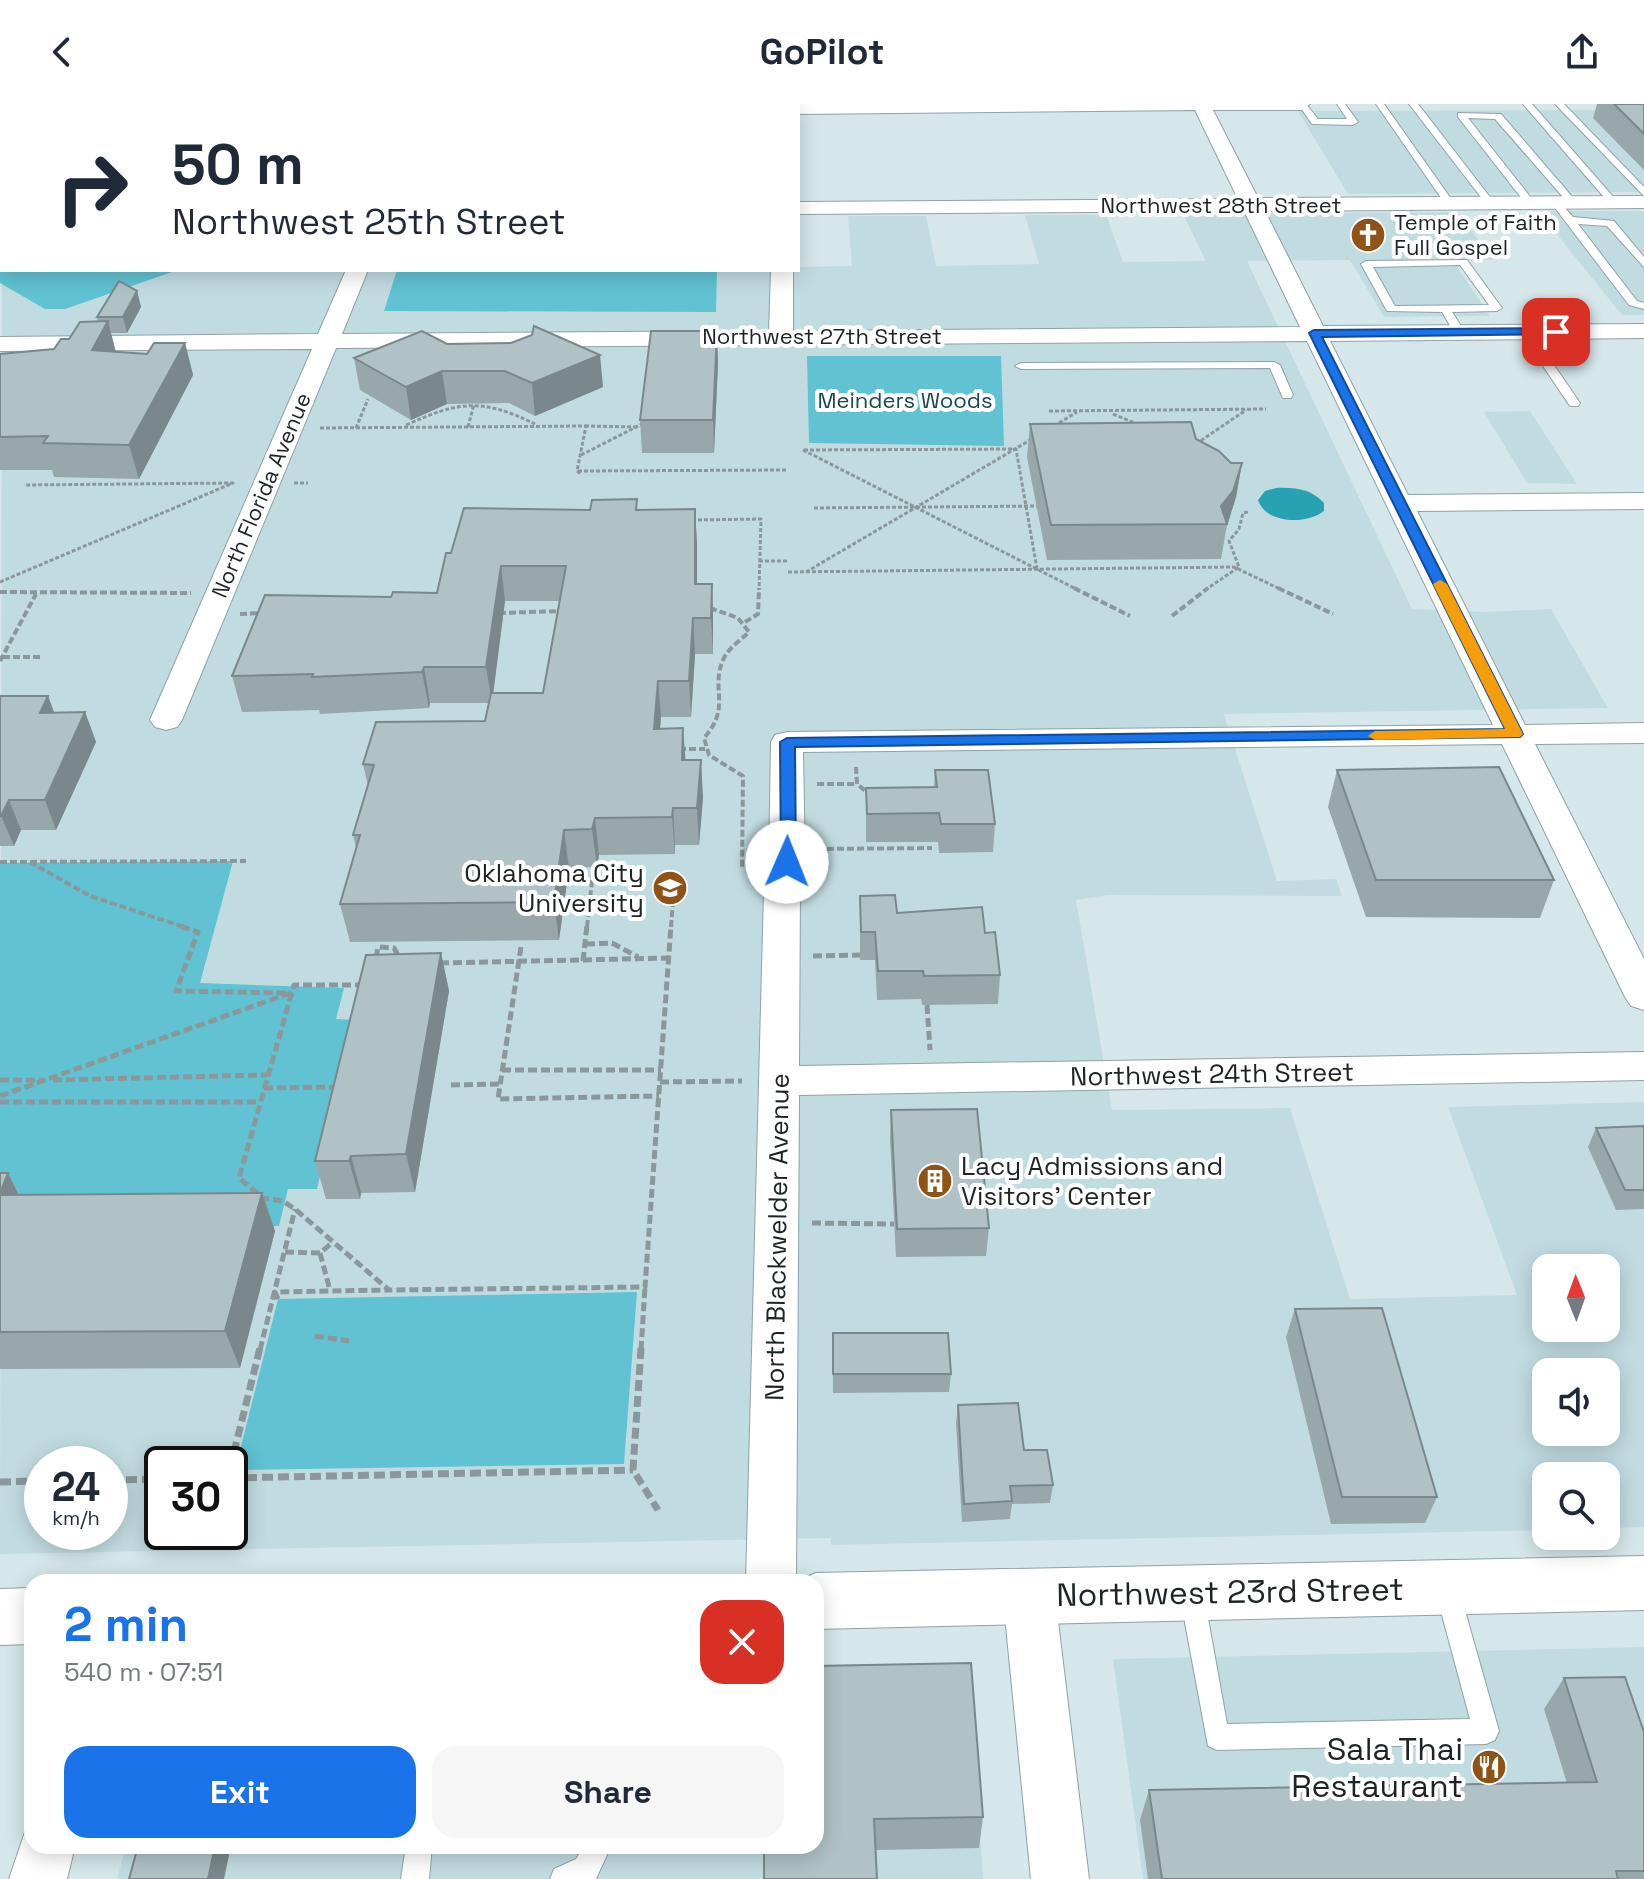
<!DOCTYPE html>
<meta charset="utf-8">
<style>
:root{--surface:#fff;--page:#f6f6f7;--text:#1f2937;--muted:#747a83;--accent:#1a73e8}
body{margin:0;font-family:"Space Grotesk",sans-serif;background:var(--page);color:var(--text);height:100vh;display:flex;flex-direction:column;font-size:30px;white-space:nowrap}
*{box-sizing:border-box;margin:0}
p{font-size:26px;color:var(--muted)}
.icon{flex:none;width:44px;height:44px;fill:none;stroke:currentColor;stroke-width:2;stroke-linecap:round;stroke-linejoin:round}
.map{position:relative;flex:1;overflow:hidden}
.panel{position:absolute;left:24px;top:1470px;width:800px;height:280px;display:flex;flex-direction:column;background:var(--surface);border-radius:24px;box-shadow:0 4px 20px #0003}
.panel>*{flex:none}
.guide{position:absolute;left:0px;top:0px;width:800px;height:168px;box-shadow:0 4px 20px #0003;background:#fff;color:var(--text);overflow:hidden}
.needle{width:52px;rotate:359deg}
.tools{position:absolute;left:1532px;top:1150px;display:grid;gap:16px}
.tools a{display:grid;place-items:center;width:88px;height:88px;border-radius:16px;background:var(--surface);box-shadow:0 4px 20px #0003;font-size:40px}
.speed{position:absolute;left:24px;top:1342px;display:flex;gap:16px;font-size:40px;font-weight:700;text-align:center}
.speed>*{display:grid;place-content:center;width:104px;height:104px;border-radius:50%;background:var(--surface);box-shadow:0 4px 20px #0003;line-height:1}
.speed small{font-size:20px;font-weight:400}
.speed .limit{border:4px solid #111;border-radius:12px;background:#fff;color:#111}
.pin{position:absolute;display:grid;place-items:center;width:68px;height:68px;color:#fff;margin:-34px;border-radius:16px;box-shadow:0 4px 12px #0006}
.me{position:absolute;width:88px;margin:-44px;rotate:1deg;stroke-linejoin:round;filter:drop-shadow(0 0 6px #0008)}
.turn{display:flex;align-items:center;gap:28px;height:168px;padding:0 40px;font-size:36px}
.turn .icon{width:104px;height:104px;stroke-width:2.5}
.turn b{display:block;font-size:56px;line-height:68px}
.round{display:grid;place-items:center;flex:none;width:84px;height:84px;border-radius:24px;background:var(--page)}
.summary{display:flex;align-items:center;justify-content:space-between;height:136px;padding:0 40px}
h1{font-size:48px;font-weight:800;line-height:60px;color:var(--accent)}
.button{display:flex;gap:16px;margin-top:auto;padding:16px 40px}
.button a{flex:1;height:92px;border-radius:24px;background:var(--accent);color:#fff;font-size:32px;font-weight:800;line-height:92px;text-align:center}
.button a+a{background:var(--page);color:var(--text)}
header{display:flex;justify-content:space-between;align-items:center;height:104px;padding:0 40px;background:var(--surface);font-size:36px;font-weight:800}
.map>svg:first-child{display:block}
</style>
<header><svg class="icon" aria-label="back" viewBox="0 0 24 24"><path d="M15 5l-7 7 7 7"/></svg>GoPilot<svg class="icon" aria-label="share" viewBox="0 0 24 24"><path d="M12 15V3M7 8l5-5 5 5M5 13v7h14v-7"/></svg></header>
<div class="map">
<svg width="1644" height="1775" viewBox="0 0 1644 1775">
<rect width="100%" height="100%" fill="#d5e7eb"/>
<g fill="#c1dce1" fill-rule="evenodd">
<polygon points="1644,6 1644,88 1348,90 1298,7"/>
<polygon points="1538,107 1644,107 1644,211 1622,211"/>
<path d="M2,108V166H798V163L852,162L848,112H926L936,162L1039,160L1025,111H1106L1123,158L1206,157L1183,110L1458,108L1493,156L1453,157L1490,212L1384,213L1350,156L1247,157L1412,505L1484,508L1551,505L1608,604L1224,610L1277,777L1336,775L1342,792L1108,791L1076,796L1112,1006L1290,1004L1350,1195L1517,1191L1448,1003L1644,998V1423L1606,1424V1372H1546V1426L831,1441V1434L0,1450ZM1546,1164H1606V1224H1546ZM1546,1268H1606V1328H1546ZM42,1360H110V1428H42ZM162,1360H230V1428H162Z"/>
<polygon points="1530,307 1577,380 1527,379 1484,308"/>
<polygon points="1644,1543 1644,1775 1143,1775 1113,1555"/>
<polygon points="969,1560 983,1775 117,1775 126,1742 816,1742 816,1561"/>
</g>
<g fill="#60c2d2">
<polygon points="0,143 2,166 178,166 65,205 45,205 0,179"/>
<polygon points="397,166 717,166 716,208 384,207"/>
<polygon points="807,252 1001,252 1004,342 809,339"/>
<polygon points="233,757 200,879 344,884 336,915 357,916 317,1085 288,1085 279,1122 55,1124 0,1100 0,759"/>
<polygon points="637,1188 624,1360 235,1366 278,1195"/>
</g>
<path fill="#28a2b3" d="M1276,384C1295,383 1311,385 1324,399V407C1306,421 1266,420 1258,396L1265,387Z"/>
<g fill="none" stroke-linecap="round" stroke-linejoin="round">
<defs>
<g id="lane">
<polygon points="1298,0 1306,0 1318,15 1347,15 1337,0 1345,0 1358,18 1353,21 1312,20"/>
<polygon points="1376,0 1384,0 1454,99 1452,101 1446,101"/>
<polygon points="1409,0 1418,0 1493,97 1493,101 1487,101"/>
<polygon points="1523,0 1532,0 1616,96 1616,100 1610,100"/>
<polygon points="1555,0 1564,0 1644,83 1644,92"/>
<polygon points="1458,9 1501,10 1575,96 1575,100 1569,100 1495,15 1468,14 1535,99 1527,101 1458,13"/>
<polygon points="1552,96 1558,96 1573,113 1614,117 1644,153 1644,163 1607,122 1578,120 1637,197 1644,199 1644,205 1629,201 1552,100"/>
<path d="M1467,156L1502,204L1497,207L1452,208L1465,228L1459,231L1455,230L1442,208L1387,207L1361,160L1366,157ZM1460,161L1489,201L1395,202L1373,163Z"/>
<polygon points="1522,226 1530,226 1580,299 1578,302 1570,302 1520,228"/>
<polygon points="1274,258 1280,261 1293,291 1291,294 1283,294 1270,264 1021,265 1015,262 1021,259"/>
<polygon points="1448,1478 1457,1481 1460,1489 1499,1627 1495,1636 1486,1640 1217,1646 1208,1642 1180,1492 1183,1484 1192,1481 1201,1484 1204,1492 1227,1620 1470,1615 1436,1489 1439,1481"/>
<polygon points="406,1742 432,1742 429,1775 401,1775"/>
<polygon points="584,1742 611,1742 596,1775 550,1775 554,1765 576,1755"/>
</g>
<g id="street">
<polygon points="792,0 1310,0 1301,6 1213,6 1258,94 1644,92 1644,104 1265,107 1323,222 1644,220 1644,234 1330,237 1408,391 1644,389 1644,405 1417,407 1525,621 1644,619 1644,639 1535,640 1644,855 1644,906 1631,902 1625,893 1502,640 803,648 805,758 799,766 787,769 775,766 769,758 771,638 775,631 787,628 1493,621 1307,237 336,244 182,616 177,623 166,626 155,623 150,616 312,245 0,247 0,233 318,230 346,166 368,166 342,230 769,227 771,166 793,166 793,227 1300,223 1244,107 798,110 798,98 1238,95 1195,6 798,10 798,2"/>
<rect x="0" y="3" width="2" height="12"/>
<polygon points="0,74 2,74 0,89"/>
<rect x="0" y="105" width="2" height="12"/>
<polygon points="782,775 795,779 800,787 799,962 1644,948 1644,976 799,991 796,1478 746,1478 764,787 769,779"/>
<polygon points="1029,1468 1047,1475 1055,1492 1089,1775 1031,1775 1003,1492 1011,1475"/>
<polygon points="32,1720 32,1742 75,1742 67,1775 9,1775 27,1722"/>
</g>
<g id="secondary">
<polygon points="1644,1452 1644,1506 816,1525 816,1478 795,1478 816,1469"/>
<polygon points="32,1484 32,1540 0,1541 0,1485"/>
</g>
</defs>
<use href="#lane" stroke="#90a2a5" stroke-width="2"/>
<use href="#street" stroke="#90a2a5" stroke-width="2"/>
<use href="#secondary" stroke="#90a2a5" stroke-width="2"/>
<g stroke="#8b989b" stroke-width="3" stroke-dasharray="4 2" stroke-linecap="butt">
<polyline points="1049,307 1266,305"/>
<polyline points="1113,310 1137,320"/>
<path d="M406,321C459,297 482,294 535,320"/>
<polyline points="585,322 638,323"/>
<polyline points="1054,322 1077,308"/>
<polyline points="468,323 474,300"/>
<polyline points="320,324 586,322 577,367 581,370"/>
<polyline points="356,324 368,295"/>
<polyline points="1196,340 1246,306"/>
<polyline points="803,346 1078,486"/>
<polyline points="804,346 1016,345 1037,465"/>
<polyline points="581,351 642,320"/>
<polyline points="578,367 788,366"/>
<polyline points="294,379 308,379"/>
<polyline points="814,404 1041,402"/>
<polyline points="692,416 761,415 759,486"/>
<polyline points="759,457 788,457"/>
<polyline points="788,468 1234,463 1282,486"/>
<polyline points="806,468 1032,335"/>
<polyline points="0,478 233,379 24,381"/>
<polyline points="1205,486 1239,463 1229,437 1239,425 1243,409 1248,408"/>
</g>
<g stroke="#8b989b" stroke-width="4" stroke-dasharray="7 3" stroke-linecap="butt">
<polyline points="1074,484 1130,512"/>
<polyline points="1278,484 1333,510"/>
<polyline points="0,488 191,489"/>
<path d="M710,504L738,514L749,528C740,537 728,544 723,556C710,586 732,602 704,634L709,651L743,672L742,763"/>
<polyline points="499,509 561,507"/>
<polyline points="240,510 262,509"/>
<polyline points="1172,512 1208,484"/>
<polyline points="745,518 758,510 759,484"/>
<polyline points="3,553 41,553"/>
<polyline points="0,557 36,490"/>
<polyline points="679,645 705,645"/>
<polyline points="856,663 857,680 869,690"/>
<polyline points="817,680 857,680"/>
<polyline points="817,745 932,744"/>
<polyline points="0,758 246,757"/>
<polyline points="30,758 90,792 184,823"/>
<polyline points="587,823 593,768"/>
<polyline points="671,823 675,770"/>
</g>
<g stroke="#8b989b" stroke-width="5" stroke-dasharray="9 4" stroke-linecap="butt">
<polyline points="586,840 612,839 638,853"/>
<polyline points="521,843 498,995 659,992"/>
<polyline points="813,852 860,851"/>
<polyline points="376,854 378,843 394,844 399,853"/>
<polyline points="583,857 587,821"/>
<polyline points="440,859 671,854"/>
<polyline points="364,881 294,881 239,1074 263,1094 283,1097 295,1105 389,1186 645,1183 671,821"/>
<polyline points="927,901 930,946"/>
<polyline points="502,966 661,966"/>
<polyline points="0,976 43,976"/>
<polyline points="53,976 267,971"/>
<polyline points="660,978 742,977"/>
<polyline points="451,981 500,980"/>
<polyline points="264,984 339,983"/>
<polyline points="0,992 290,889 176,887 198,828 177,821"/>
<polyline points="0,998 260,998"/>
<polyline points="812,1119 894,1120"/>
<polyline points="285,1148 320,1149 333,1138"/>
<polyline points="320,1149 330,1186"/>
<polyline points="278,1195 275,1188 388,1186"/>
<polyline points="315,1232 349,1237"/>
<polyline points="260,1246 295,1105"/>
<polyline points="641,1246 645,1183"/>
</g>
<g stroke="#8b989b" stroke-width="7" stroke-dasharray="11 5" stroke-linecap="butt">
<polyline points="641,1244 633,1366 658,1406"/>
<polyline points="230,1364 260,1244"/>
<polyline points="230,1374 633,1366"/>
<polyline points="110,1376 162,1375"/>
<polyline points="0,1378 42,1377"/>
</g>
<use href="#lane" fill="#fff" fill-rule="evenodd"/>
<use href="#street" fill="#fff" fill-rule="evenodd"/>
<use href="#secondary" fill="#fff" fill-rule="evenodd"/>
</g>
<g fill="#97a7aa" fill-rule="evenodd">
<polygon points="1597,0 1644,0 1644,66 1593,14"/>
<polygon points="137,187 141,203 127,229 111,229 116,248 147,250 185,239 193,271 139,375 54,373 52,366 0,366 0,250 54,245 98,218 97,213"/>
<polygon points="511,239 603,283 535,312 509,299 447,300 411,316 360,286 354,254 447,240"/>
<polygon points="718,259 714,349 642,349 640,316"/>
<polygon points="1030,320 1231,359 1242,359 1236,393 1227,421 1221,455 1047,456 1027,353"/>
<path d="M695,405L697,440V480H712L713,515V550H695L691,613H661L660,625L685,656L703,693L699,741H675V750L599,751L597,763L569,764L559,836L350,838L340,800L356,744L353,731L368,682L363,660L485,617L489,599H430L429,604L320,610L319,606L242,608L232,572L391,493L437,489L451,449L638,406ZM505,497H560L543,589H493Z"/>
<polygon points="0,592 48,592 54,608 85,608 96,638 56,726 21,726 14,742 0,742"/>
<polygon points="935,666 995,720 993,748 939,749 938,738 866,738 866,684 934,683"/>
<polygon points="1337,666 1554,776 1540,814 1366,813 1328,703"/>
<polygon points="860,792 897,809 985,829 1000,871 998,900 922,901 921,895 877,896 875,856 860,856"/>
<polygon points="441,849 449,887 415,1088 361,1089 360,1095 326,1095 315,1057"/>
<polygon points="891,1006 989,1124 986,1152 896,1153 890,1035"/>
<polygon points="1644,1022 1644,1105 1616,1106 1588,1043 1596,1024"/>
<polygon points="0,1069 8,1069 19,1091 262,1089 275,1127 240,1264 0,1265"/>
<polygon points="1295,1205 1437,1393 1425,1419 1331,1420 1286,1233"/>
<polygon points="833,1229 951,1270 949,1288 833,1289"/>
<polygon points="958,1301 1024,1346 1053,1381 1050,1399 1012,1400 1010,1415 962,1418 956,1319"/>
<polygon points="816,1562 983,1713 979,1744 876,1746"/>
<polygon points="1564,1574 1644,1628 1644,1775 1148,1775 1140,1716 1149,1686 1567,1679 1544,1605"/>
</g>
<g fill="#7b888b">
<polygon points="137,187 141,203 127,229 123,213"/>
<polygon points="108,217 116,249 92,246"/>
<polygon points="717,227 718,259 714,349 713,316"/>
<polygon points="185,239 193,271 139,375 129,341"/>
<polygon points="600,251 603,283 535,312 532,279"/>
<polygon points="442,267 447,300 411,316 406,283"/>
<polygon points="1242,359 1236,393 1227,422 1221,402"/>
<polygon points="695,405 697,440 697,515 695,480"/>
<polygon points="501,462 505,497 492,599 486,563"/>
<polygon points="712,480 713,515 713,550 711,514"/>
<polygon points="693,514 695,550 691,613 689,577"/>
<polygon points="424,563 430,599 429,604 422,568"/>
<polygon points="658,577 661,613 657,661 654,625"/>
<polygon points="48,592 59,622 40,609"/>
<polygon points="85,608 96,638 56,726 45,696"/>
<polygon points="683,624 686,661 682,656"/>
<polygon points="701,656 703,693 699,741 697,704"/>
<polygon points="9,696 21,726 14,742 1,712"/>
<polygon points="673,704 675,741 675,750 672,713"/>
<polygon points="595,714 599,751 597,763 592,725"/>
<polygon points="564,726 569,764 559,836 554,798"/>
<polygon points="441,849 449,887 415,1088 406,1050"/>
<polygon points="351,1052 361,1089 360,1095 349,1057"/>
<polygon points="8,1069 26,1106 0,1093 0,1089"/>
<polygon points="262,1089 275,1127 240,1264 225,1227"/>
<polygon points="215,1742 231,1742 224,1775 208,1775"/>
</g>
<g fill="#b0c2c6" stroke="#7b888b" stroke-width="2">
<polygon points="1614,0 1644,0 1644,30"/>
<polygon points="119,177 137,187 123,213 97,213"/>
<polygon points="108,217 92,246 147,250 154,239 185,239 129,341 43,339 48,332 0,333 0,250 54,245 61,235 69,235 80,218"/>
<polygon points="534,222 600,251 532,279 505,267 442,267 406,283 354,254 422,227 447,240 511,239 532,231"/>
<polygon points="651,227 717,227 713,316 640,316"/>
<polygon points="1191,318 1196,335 1219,347 1231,359 1242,359 1233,387 1221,402 1227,420 1051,421 1030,320"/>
<polygon points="637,395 636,406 695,405 695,480 712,480 711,514 693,514 689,577 658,577 654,625 683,624 682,656 701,656 697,704 673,704 672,713 595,714 592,725 564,726 554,798 340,800 360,731 353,731 374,661 363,660 376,618 485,617 491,589 543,589 566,462 501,462 486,563 424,563 422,568 312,573 313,570 232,572 265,491 391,493 393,488 437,489 446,449 451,449 464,404 590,406 592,396"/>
<polygon points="0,592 48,592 40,609 85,608 45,696 9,696 1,712 0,712"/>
<polygon points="1499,663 1554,776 1376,776 1337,666"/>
<polygon points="935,666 988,666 995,720 941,720 939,709 867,710 866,684 937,683"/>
<polygon points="895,791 897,809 982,803 985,829 995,828 1000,871 924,872 923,867 878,867 875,828 861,828 860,792"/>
<polygon points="441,849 406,1050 351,1052 349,1057 315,1057 366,851"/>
<polygon points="977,1005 989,1124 897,1125 891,1006"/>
<polygon points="1644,1022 1644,1086 1625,1086 1596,1024"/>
<polygon points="0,1069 8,1069 0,1089"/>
<polygon points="262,1089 225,1227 0,1228 0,1091"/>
<polygon points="1382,1204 1437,1393 1342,1393 1295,1205"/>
<polygon points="833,1229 948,1229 951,1270 833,1270"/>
<polygon points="1018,1299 1024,1346 1047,1346 1053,1381 1010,1382 1012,1397 964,1400 958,1301"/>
<polygon points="971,1559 983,1713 874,1715 877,1775 764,1775 764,1742 816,1742 816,1562"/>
<polygon points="1625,1573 1644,1628 1644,1767 1616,1767 1618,1775 1162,1775 1149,1686 1597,1678 1564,1574"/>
<polygon points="138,1742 215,1742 208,1775 129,1775"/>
</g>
<polygon fill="#1a73e8" stroke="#114b97" stroke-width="2" points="1556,224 1560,230 1322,233 1523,630 1520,633 795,643 796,758 793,762 781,762 780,638 787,634 1505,625 1309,229 1314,226"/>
<polygon fill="#f59e0b" points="1440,476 1447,480 1523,630 1520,633 1375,636 1368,632 1375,627 1505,625 1433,480"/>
<defs>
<symbol id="church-disc" viewBox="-11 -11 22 22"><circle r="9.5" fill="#905316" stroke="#fff"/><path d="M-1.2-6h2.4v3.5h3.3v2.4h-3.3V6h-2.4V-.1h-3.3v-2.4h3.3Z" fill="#fff"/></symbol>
<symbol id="university-disc" viewBox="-11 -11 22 22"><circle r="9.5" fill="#905316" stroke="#fff"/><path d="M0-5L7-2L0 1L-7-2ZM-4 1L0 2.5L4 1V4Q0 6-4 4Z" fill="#fff"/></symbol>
<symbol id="building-disc" viewBox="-11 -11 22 22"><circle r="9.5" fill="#905316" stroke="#fff"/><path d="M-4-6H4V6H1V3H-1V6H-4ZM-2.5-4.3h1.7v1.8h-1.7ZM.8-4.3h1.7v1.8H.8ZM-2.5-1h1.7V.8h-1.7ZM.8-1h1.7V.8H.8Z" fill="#fff"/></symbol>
<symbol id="restaurant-disc" viewBox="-11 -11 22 22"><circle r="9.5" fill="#905316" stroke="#fff"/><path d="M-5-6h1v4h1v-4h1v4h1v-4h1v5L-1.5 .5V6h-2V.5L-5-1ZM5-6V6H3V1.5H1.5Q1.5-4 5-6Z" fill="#fff"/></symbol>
</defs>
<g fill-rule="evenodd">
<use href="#church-disc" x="1348" y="111" width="40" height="40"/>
<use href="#university-disc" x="650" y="764" width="40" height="40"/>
<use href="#building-disc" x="915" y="1057" width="40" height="40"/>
<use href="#restaurant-disc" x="1469" y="1643" width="40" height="40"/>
</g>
<g text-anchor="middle" stroke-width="8" stroke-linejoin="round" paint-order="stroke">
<g font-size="22" fill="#1d2425" stroke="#fff">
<text x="1221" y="109">Northwest 28th Street</text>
<text x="822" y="240">Northwest 27th Street</text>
<text transform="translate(261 391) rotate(-67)" y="8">North Florida Avenue</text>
</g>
<g font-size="22" fill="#1d2425" stroke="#fff" text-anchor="start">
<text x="1394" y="126">Temple of Faith<tspan x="1394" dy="25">Full Gospel</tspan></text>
</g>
<g font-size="22" fill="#164850" stroke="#fff">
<text x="905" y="304">Meinders Woods</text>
</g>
<g font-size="26" fill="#1d2425" stroke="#fff" text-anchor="end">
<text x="644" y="778">Oklahoma City<tspan x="644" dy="30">University</tspan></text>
<text x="961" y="1071" text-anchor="start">Lacy Admissions and<tspan x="961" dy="30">Visitors' Center</tspan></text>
</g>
<g font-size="26" fill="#1d2425" stroke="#fff">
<text transform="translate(1212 970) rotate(-1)" y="9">Northwest 24th Street</text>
<text transform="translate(777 1133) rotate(-89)" y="9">North Blackwelder Avenue</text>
</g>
<g font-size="32" fill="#1d2425" stroke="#fff">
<text transform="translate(1230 1488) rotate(-1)" y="11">Northwest 23rd Street</text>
</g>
<g font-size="32" fill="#1d2425" stroke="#fff" text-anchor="end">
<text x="1463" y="1656">Sala Thai<tspan x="1463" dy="37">Restaurant</tspan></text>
</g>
</g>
</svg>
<div class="tools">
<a><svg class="needle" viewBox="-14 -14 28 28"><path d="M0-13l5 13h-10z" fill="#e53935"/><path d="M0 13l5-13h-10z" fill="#747a83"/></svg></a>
<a><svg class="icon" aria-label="sound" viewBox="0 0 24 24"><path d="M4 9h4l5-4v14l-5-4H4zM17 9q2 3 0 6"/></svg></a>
<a><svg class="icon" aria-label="search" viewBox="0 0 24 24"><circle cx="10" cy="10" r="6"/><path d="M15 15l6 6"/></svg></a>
</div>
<div class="speed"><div>24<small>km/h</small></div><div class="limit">30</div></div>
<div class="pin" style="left:1556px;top:228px;background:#d93025"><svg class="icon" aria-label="arrive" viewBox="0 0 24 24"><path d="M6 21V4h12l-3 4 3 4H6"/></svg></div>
<svg class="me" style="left:787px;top:758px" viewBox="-20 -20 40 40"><circle r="19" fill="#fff"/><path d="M0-13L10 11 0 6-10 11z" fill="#1a73e8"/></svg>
<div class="guide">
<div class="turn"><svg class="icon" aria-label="right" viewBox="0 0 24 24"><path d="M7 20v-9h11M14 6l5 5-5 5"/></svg><div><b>50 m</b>Northwest 25th Street</div></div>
</div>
<section class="panel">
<div class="summary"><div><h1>2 min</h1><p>540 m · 07:51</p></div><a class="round" style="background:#d93025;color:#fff"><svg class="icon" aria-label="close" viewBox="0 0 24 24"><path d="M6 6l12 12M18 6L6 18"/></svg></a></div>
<div class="button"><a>Exit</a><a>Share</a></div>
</section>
</div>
